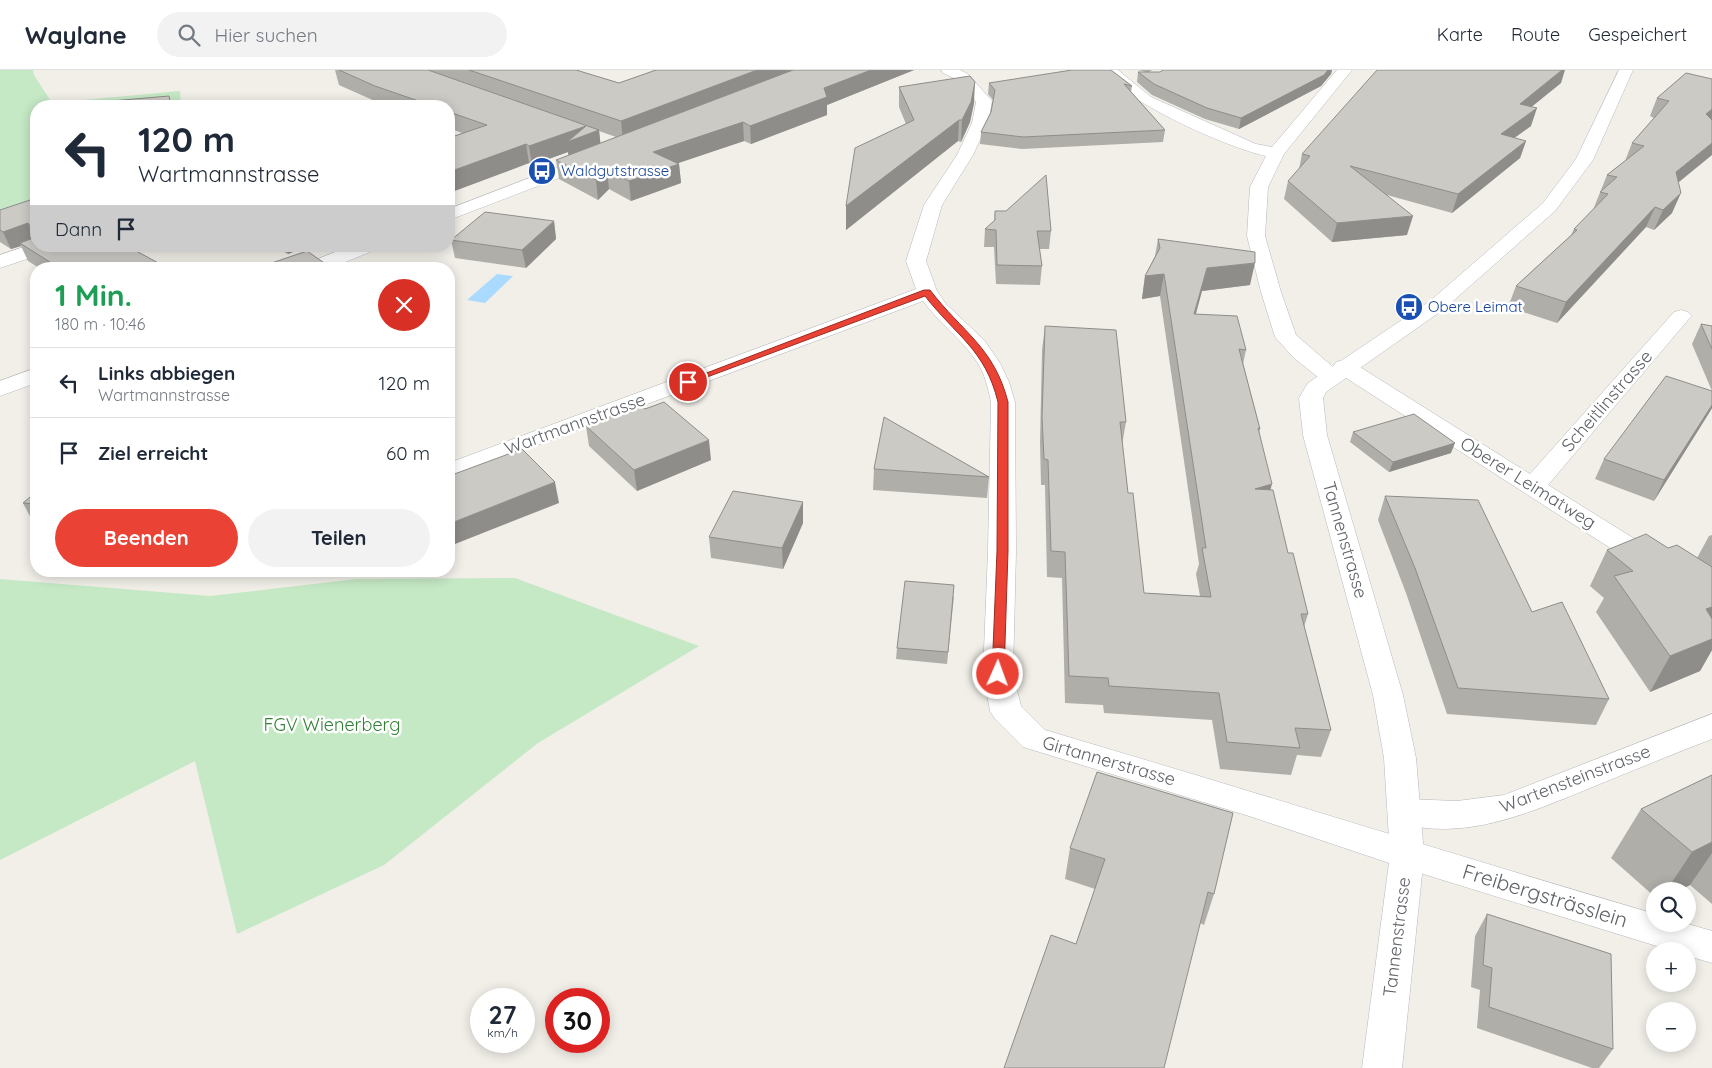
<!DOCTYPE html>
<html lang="de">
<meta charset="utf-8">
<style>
:root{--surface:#fff;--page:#f2f2f3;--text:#1f2937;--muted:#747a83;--line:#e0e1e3;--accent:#ea4335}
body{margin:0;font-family:Quicksand,sans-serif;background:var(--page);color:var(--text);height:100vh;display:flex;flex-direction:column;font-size:19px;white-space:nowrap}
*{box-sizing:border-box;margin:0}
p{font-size:16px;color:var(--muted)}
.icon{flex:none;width:28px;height:28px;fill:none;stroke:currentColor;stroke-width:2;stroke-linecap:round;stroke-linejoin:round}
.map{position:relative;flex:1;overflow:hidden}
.drawer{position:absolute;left:30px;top:192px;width:425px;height:315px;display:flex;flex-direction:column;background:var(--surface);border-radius:20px;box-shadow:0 2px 12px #0003}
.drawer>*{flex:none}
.hud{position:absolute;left:30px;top:30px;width:425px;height:152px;border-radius:20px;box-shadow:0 2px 12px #0003;background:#fff;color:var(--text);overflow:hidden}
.controls{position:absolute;left:1646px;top:812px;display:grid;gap:10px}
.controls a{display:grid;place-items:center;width:50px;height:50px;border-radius:50%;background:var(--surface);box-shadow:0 2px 12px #0003;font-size:25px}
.speed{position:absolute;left:470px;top:918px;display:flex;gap:10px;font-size:25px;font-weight:700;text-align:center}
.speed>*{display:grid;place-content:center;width:65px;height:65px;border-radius:50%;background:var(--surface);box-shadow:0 2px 12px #0003;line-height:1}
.speed small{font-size:12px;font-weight:400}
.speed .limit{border:8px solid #d22;background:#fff;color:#111}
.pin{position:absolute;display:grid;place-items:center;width:42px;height:42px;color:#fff;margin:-21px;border:2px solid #fff;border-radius:50%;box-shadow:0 1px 5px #0007}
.me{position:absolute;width:55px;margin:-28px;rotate:2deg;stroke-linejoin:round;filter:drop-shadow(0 0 4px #0008)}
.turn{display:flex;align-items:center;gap:18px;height:105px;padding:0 25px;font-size:22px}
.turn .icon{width:65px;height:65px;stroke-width:2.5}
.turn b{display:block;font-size:35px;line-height:42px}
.then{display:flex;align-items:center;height:48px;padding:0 25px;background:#0003;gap:10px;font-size:19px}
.round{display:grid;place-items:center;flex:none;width:52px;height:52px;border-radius:26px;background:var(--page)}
.headline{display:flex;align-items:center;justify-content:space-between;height:85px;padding:0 25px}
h1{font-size:30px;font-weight:700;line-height:38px;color:#1e9e55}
.action{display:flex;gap:10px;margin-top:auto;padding:10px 25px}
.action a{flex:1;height:58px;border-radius:30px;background:var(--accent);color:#fff;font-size:20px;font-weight:700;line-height:58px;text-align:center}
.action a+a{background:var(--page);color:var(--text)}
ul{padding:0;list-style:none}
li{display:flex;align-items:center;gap:15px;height:70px;padding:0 25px;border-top:1px solid var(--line)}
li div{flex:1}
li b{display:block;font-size:19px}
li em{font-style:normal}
header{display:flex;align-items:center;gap:30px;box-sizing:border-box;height:70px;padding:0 25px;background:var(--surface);border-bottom:1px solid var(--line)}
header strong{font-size:24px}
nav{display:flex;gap:28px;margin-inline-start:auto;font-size:18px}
.search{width:350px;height:45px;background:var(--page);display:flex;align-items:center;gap:12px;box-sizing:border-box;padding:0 18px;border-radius:28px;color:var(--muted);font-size:19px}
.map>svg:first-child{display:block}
</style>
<header>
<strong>Waylane</strong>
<div class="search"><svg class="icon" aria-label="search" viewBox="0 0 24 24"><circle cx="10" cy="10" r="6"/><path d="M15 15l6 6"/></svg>Hier suchen</div>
<nav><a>Karte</a><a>Route</a><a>Gespeichert</a></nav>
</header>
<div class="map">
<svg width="1712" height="998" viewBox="0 0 1712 998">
<rect width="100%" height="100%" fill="#f1efe8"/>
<g fill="#c5e8c5">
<polygon points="0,0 33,0 34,5 52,33 180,21 181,36 36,36 36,136 0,147"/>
<polygon points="515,508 699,576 538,673 384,795 237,864 195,691 0,790 0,509 210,526 356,509"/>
</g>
<polygon fill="#aadaff" points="497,204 513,206 485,233 467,230"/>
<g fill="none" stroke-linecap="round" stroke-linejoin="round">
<defs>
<g id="street">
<path d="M941,0H960L968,4L992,31L988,53L973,85L942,135L926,191L937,221L946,234L984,270L1000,293L1009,312L1015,332L1016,481L1013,604L1021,636L1045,660C1249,720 1451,784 1655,844V854H1688L1712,861V893L1688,886V881H1673L1407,799L1249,746L1023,677L995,649L990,641L983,604L988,481L991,332C988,318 985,304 977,292C962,269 939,253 923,231L449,408V393L916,219L906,191L924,135L957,85L972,53L976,32L958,10L943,3Z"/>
<path d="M1102,0H1118L1151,27L1256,74L1272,77L1337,0H1352L1284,84L1268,117L1265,166L1281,222L1296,265L1333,297L1336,292L1344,290L1352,292L1530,404L1674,242L1681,240L1688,242L1692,246L1688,250L1548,415L1712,517V539L1702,537L1343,306L1340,312L1332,314L1324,312L1294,288L1275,267L1261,222L1247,166L1250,117L1266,86C1228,78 1123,31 1102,0Z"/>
<polygon points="36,173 36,176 56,176 54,180 0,198 0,185"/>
<path d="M1712,644V669C1673,684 1634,700 1595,716C1531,742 1463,774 1393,751L1388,742L1393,733L1405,729L1457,731L1504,725Z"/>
</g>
<g id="secondary">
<polygon points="1619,0 1633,0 1593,90 1555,141 1444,239 1326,322 1323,328 1327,365 1403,625 1416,688 1424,785 1402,998 1362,998 1390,785 1384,688 1373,625 1303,365 1299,328 1308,313 1430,231 1543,133 1576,89"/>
<polygon points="592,84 598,85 601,89 598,93 449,150 449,139"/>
<polygon points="350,176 377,176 375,180 328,199 300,199 303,195"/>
<polygon points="36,298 36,313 0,326 0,311"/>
</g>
</defs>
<use href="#street" stroke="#b5b8bc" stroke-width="1"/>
<use href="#secondary" stroke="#b6babf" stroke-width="1"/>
<use href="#street" fill="#fff" fill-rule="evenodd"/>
<use href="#secondary" fill="#fff" fill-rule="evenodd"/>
</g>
<g fill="#afaea9" fill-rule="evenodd">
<path d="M335,0H576L619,13L656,0H914L827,35V45L751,74L744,71L677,93L679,94L681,113L631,131L609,119L598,130L559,109L556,90L569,85L568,82L532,95L529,93L449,123V68L462,63L449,58V36H386L339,15ZM599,61L616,67L600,73Z"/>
<polygon points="1138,0 1152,0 1149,2 1160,2 1163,0 1332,0 1331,4 1321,16 1239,59 1205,49 1152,25 1137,12 1138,2 1146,2"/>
<polygon points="1114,3 1132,16 1131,22 1165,60 1163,72 1022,79 980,74 981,62 991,42 993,30 988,24 989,13"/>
<polygon points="1686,3 1678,112 1672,143 1654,160 1646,157 1557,253 1508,237 1516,216 1571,165 1574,159 1593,140 1607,105 1625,91 1632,73 1654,48 1650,46 1657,28"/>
<polygon points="1561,13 1531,37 1531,56 1514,68 1526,71 1520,88 1452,143 1387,125 1407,165 1332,172 1284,129 1288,111 1299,99 1302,84"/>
<polygon points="899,17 974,33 970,52 961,72 958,71 846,160 846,136 906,54 899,37"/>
<polygon points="36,128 36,176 164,199 41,199 28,191 21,176 11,179 0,172 0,140"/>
<polygon points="995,141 1051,161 1049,179 1039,179 1042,196 1040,215 996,214 994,177 984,177 985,159 994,151"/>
<polygon points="554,151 556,169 526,198 455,188 451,170"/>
<polygon points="1158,169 1250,215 1202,221 1196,244 1246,280 1243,294 1260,359 1259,363 1270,420 1288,483 1308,544 1304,557 1331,660 1321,687 1297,685 1291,705 1220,699 1212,650 1104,643 1103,635 1065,633 1062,508 1047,507 1045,415 1041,415 1040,372 1042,280 1045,256 1126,352 1122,375 1128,423 1144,523 1200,526 1196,504 1199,494 1160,226 1142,229 1145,206 1155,186"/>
<polygon points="272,176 308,176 288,184"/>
<polygon points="1701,254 1712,256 1712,338 1654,431 1595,409 1604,389 1712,321 1692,274"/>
<polygon points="586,356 711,390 637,421 589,376"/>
<polygon points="1353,362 1451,383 1389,402 1350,372"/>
<polygon points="874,399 989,407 987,428 873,420"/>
<polygon points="36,422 36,454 34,454 23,433"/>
<polygon points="1385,426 1609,629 1596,655 1447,644 1406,523 1378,450"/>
<polygon points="803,432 803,453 783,499 711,488 709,467"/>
<polygon points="1712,465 1712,580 1700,601 1650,622 1596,542 1604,528 1590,516 1607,480 1668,478 1697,488 1709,466"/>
<polygon points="954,526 947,594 896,589 897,578"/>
<polygon points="1712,705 1712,834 1690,815 1678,821 1655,821 1655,827 1611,788 1641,739"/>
<polygon points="1070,778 1214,824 1204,855 1200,853 1076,874 1095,819 1065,809"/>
<polygon points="1487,844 1613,979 1599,998 1592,998 1477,958 1480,920 1471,917 1475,866"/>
</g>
<g fill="#8f8d8a">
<polygon points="757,0 802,0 623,70 621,51"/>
<polygon points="871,0 914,0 827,35 827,45 751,74 750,56 824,18"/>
<polygon points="1328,0 1332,0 1331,4 1321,16 1239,59 1241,48"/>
<polygon points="1562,0 1565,0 1561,13 1514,51 1520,34"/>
<polygon points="975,12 974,33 970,52 961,72 962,50"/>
<polygon points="1537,38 1531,56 1495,82 1501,64"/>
<polygon points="1712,39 1712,50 1706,44"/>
<polygon points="959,50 958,71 846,160 846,136"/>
<polygon points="743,52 744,71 655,101 653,82"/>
<polygon points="586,56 599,60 601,78 569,90 568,82 532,95 529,76"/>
<polygon points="1526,71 1520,88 1452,143 1458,124"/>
<polygon points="1712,73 1712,85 1668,121 1676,102"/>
<polygon points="526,74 529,93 449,123 449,102"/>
<polygon points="679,94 681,113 631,131 629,111"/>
<polygon points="607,100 609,119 598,130 596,110"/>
<polygon points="1681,123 1672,143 1654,160 1663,140"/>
<polygon points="1655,137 1646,157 1557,253 1566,232"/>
<polygon points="1413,146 1407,165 1332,172 1337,153"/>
<polygon points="554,151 556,169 526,198 522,180"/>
<polygon points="28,153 35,171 20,173 21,176 11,179 3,162"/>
<polygon points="285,176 308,176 288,184"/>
<polygon points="1255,193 1250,215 1202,221 1189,267 1194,244 1207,198"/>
<polygon points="162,195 164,199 153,199"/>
<polygon points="1164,204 1160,226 1142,229 1145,206"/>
<polygon points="1712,335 1712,338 1709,343 1654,431 1664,410"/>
<polygon points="709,370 711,390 637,421 634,400"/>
<polygon points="1455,373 1451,383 1389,402 1393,392"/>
<polygon points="555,412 559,433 450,476 449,471 449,454"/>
<polygon points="1272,414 1265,440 1255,419"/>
<polygon points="803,432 803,453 783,499 782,478"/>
<polygon points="1712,537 1712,565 1706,539"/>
<polygon points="1712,569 1712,580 1700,601 1650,622 1670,586"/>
<polygon points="1712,772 1712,783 1690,815 1678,821 1666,821 1692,782"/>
</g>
<g fill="#cccac5" stroke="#8f8d8a">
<polygon points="339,0 428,0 599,60 567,72 586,56 529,76 526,74 449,102 449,68 487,55 449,42 449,36 433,36 375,16"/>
<polygon points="469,0 576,0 619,13 656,0 757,0 621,51"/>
<polygon points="793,0 871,0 824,18 827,27 750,56 743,52 653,82 679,94 629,111 607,100 596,110 556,90"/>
<polygon points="1072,0 1111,0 1132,16 1124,14 1165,60 1023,67 981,62 991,42 995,20 989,13"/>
<polygon points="1163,0 1328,0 1324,5 1241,48 1207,38 1154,14 1138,2 1160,2"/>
<polygon points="1377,0 1562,0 1520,34 1537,38 1501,64 1526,71 1458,124 1350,96 1413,146 1337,153 1288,111 1310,86 1302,84"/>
<polygon points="1686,3 1712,9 1712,39 1706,44 1712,50 1712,73 1676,102 1681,123 1663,140 1655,137 1566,232 1516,216 1577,160 1574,159 1608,124 1600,122 1617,107 1607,105 1644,76 1632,73 1669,31 1657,28"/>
<polygon points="970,6 975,12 971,32 962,50 959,50 846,136 855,78 914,50 899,17"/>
<polygon points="169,26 171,36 76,36 111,31"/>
<polygon points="1046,105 1051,161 1037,161 1042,196 997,195 996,160 985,159 995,150 995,141 1006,141"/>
<polygon points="36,128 36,156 30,156 28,153 3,162 0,160 0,140"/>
<polygon points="485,142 554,151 522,180 451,170"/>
<polygon points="36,167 36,176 127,176 162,195 153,199 61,199 20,173"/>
<polygon points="1158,169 1255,182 1255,193 1207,198 1194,244 1237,246 1246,280 1239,279 1260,359 1258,358 1272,414 1255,419 1273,420 1288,483 1293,483 1308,544 1301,544 1331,660 1295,658 1300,678 1227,672 1219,623 1109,616 1108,608 1069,606 1065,482 1051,481 1048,390 1044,389 1042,347 1045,256 1116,260 1126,352 1120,352 1128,423 1133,423 1144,523 1211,527 1202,478 1206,478 1164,204 1145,206 1160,178"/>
<polygon points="307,181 333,199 254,199"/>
<polygon points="1701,254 1712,256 1712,279"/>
<polygon points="1666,306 1712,321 1712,335 1664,410 1604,389"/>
<polygon points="664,332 709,370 634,400 586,356 641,335 645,339"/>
<polygon points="1414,344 1455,373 1393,392 1353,362"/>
<polygon points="884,347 989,407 874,399"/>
<polygon points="522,379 555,412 449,454 449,406"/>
<polygon points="733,421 803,432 782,478 709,467"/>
<polygon points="36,422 36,434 23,433"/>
<polygon points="1385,426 1478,430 1532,542 1562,532 1609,629 1458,618 1415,498"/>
<polygon points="1646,464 1668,478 1677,475 1712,497 1712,537 1706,539 1712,549 1712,569 1670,586 1614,506 1633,501 1607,480"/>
<polygon points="905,511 954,515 948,582 897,578"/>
<polygon points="1097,702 1233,743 1214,824 1208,822 1164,998 1004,998 1051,865 1076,874 1105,789 1070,778"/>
<polygon points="1712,705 1712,772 1692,782 1641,739"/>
<polygon points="1487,844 1611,884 1613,979 1489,937 1492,898 1483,895"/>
</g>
<path fill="#ea4335" stroke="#982c22" d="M924,220H930C962,262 994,277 1008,332V481L1004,604L998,609L992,604L997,481L998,332C985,279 956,266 925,226L691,313L688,314L683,312Z"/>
<defs>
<symbol id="bus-disc" viewBox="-11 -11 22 22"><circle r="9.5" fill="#1a4fb4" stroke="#fff"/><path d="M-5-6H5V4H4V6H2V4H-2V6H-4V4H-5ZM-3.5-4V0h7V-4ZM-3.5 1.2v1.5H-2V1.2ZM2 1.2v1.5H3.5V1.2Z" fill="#fff"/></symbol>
</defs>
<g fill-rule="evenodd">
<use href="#bus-disc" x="526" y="85" width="32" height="32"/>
<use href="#bus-disc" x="1393" y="221" width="32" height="32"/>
</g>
<g text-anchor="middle" stroke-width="5" stroke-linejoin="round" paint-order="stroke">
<g font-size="15" fill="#164399" stroke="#fff" text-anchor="start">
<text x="561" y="106">Waldgutstrasse</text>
<text x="1428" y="242">Obere Leimat</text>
</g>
<g font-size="18" fill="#5f6368" stroke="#fff">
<text transform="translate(1607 331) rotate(-49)" y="6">Scheitlinstrasse</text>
<text transform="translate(575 354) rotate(-20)" y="6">Wartmannstrasse</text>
<text transform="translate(1528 413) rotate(32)" y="6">Oberer Leimatweg</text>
<text transform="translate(1345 470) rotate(74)" y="6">Tannenstrasse</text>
<text transform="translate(1109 691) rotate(16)" y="6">Girtannerstrasse</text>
<text transform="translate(1575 709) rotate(-21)" y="6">Wartensteinstrasse</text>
<text transform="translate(1397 867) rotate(-83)" y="6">Tannenstrasse</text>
</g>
<g font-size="18" fill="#348238" stroke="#fff">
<text x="332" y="661">FGV Wienerberg</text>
</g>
<g font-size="21" fill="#5f6368" stroke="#fff">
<text transform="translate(1545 826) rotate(17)" y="7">Freibergsträsslein</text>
</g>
</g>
</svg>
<div class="controls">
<a><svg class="icon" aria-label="search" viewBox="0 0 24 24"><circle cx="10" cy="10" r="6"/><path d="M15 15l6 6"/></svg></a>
<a>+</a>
<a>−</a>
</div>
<div class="speed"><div>27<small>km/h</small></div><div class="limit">30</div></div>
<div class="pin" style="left:688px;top:312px;background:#d93025"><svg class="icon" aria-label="arrive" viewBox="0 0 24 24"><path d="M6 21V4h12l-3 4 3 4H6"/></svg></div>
<svg class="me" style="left:998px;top:604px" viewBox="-20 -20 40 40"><circle r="17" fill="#ea4335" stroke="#fff" stroke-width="3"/><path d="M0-11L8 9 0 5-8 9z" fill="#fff"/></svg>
<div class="hud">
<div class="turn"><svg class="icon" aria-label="left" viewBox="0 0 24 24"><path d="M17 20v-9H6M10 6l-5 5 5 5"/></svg><div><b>120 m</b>Wartmannstrasse</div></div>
<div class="then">Dann<svg class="icon" aria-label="arrive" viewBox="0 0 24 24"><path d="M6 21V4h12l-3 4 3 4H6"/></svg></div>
</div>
<section class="drawer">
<div class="headline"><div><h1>1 Min.</h1><p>180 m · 10:46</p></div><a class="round" style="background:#d93025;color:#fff"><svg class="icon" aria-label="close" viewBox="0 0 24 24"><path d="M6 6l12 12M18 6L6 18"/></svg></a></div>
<ul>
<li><svg class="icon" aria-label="left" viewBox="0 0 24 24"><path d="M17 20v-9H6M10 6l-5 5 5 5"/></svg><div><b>Links abbiegen</b><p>Wartmannstrasse</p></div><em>120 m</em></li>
<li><svg class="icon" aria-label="arrive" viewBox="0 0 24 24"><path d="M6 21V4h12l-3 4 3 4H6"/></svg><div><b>Ziel erreicht</b></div><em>60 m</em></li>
</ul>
<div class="action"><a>Beenden</a><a>Teilen</a></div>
</section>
</div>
